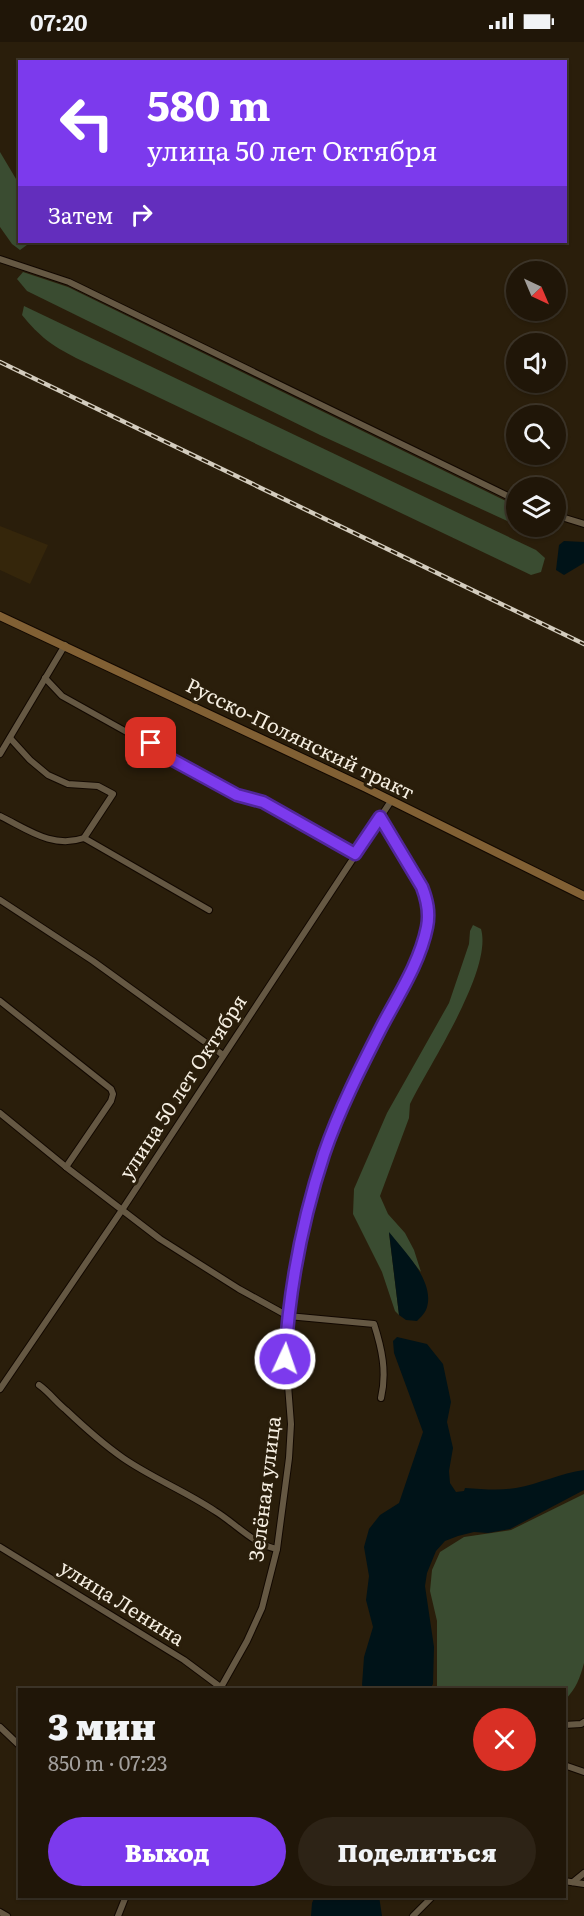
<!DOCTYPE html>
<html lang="ru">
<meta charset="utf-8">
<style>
:root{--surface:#201608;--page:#2d2316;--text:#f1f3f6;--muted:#a29f9c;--line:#3d3529;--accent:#7c3aed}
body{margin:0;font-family:Literata,serif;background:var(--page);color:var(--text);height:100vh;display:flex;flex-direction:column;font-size:22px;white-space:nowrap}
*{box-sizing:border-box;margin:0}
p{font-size:20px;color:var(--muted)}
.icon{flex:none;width:33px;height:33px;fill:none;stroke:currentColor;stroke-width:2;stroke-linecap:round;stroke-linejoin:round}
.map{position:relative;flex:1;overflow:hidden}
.panel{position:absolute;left:18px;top:1646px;width:548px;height:210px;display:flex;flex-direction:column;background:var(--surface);border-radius:0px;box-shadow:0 2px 4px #0004,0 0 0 2px var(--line)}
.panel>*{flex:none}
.guide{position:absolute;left:18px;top:18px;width:549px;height:183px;border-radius:0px;box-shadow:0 2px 4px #0004,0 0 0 2px var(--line);background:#7c3aed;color:#fff;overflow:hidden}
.needle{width:39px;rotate:136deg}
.buttons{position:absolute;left:506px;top:219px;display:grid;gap:12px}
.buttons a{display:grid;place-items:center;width:60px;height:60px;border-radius:50%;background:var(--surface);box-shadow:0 2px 4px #0004,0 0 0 2px var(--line);font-size:30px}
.pin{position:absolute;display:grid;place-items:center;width:51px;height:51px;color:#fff;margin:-26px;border-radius:12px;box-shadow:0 3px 9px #0006}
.me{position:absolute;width:66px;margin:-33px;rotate:3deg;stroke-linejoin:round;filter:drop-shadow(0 0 4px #0008)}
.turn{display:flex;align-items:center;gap:21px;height:126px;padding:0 30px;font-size:27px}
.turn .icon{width:78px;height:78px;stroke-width:2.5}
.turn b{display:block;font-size:42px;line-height:51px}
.then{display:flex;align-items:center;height:57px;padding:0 30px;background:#0003;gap:12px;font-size:22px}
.round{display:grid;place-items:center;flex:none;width:63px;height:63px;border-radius:32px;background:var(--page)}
.headline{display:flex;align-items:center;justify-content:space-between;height:102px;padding:0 30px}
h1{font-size:36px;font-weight:800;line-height:45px}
.action{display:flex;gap:12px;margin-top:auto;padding:12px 30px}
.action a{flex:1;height:69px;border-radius:36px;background:var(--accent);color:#fff;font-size:24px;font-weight:800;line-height:69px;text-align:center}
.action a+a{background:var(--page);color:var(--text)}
.status{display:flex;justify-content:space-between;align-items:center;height:42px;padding:0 30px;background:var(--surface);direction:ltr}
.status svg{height:16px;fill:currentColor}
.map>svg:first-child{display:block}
</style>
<div class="status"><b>07:20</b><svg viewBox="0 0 49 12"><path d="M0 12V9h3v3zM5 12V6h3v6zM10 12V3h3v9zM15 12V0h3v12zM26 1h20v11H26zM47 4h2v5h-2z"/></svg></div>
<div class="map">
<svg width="584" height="1874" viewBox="0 0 584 1874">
<rect width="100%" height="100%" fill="#2a1e0b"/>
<polygon fill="#35260b" points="0,484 48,503 30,542 0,528"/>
<g fill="#3a4c31">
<polygon points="0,110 19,142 20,200 31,200 20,208 12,202 0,185"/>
<polygon points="23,230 68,245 516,464 516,483 320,393 27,249 17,237"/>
<path d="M24,264L536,508L545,516L541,530L531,533L76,316C51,303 40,295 22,273Z"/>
<path d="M473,883L481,887C493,928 429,1023 410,1062L409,1076L380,1154L388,1172L405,1191L414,1208L421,1230L389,1191L399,1273L395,1269L382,1230L353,1172L354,1147L387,1071L449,961L469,902L470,889Z"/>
<path d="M584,1452V1621C580,1636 576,1647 564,1659V1647H437V1579L430,1549L432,1528L440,1510L464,1495L511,1488Z"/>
</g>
<g fill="#001318">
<polygon points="564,499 584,500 584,521 564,533 556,528 559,503"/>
<path d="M389,1190C404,1209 437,1241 426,1268C424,1272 420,1276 417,1279L406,1278L399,1273Z"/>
<path d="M397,1295L427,1302L443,1322L451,1360L447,1380L453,1406L449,1429L450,1441L456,1450L464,1449L465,1446C482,1447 499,1449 516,1446C539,1442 561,1431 584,1428V1448L510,1487L488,1491L474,1490L458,1494L445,1499L436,1509L427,1531L425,1544L434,1605L433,1642L430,1647H364L362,1643L364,1615L373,1585L366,1558L369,1534L364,1505L369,1487L380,1473L399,1461L423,1390L394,1311L393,1299Z"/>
<polygon points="315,1854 379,1854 382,1874 311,1874 312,1861"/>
</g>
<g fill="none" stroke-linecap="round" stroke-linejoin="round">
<defs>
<g id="street">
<polyline points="0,217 69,240 516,458"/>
<polyline points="555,473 584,482"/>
<polyline points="45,636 62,654 141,698 160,706 171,717 217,740 237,753 263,761 355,812"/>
<polyline points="10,696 30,718 48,733 68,742 98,744 113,752 84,796"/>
<polyline points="0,712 65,603"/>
<path d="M0,774C27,787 52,807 84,796L209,868"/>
<polyline points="0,858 93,919 223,1013"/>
<polyline points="0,959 111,1047 113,1052 111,1059 66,1125"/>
<path d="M0,1071L66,1125L160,1197L239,1247L288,1274L374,1282C382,1307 387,1330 381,1356"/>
<path d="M39,1343C49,1350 56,1360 66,1368C84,1385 103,1402 123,1416C152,1436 185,1449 215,1469C235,1481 254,1503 277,1507"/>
<polyline points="0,1347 122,1168 391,759"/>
<polyline points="0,1505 184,1618 223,1647"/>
<polyline points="220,1647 247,1599 262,1566 277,1507 289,1416 291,1382 286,1317 288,1274 297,1209 324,1112 333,1088 382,985 413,928 427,885 428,871 427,857 422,845 380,775"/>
<polyline points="564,1683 581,1682 584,1680"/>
<polyline points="0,1685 20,1704"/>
<polyline points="564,1723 584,1730"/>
<polyline points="564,1839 584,1842"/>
<polyline points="573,1840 584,1831"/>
<polyline points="0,1870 7,1874"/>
<polyline points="118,1874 126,1854"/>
<polyline points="413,1874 433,1854"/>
</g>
<polyline id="secondary" points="0,574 366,746 584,854"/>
</defs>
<use href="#street" stroke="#120800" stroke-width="8"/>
<use href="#secondary" stroke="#120800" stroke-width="10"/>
<use href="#street" stroke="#655843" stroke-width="6"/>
<use href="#secondary" stroke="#816034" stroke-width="8"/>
<defs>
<polyline id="rail" points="0,320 584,602"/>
</defs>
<use href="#rail" stroke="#d3ccbe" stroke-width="4.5"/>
<use href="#rail" stroke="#2a1e0b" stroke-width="2" stroke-dasharray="7" stroke-linecap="butt"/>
</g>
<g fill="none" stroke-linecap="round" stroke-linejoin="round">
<defs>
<path id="route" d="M151,701L160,706L171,717L237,753L263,760L355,812L380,775L422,845C427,858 430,870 427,885C420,920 399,952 382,984C361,1025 339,1068 324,1112C302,1179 289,1247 285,1317"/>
</defs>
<use href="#route" stroke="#51269a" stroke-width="15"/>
<use href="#route" stroke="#7c3aed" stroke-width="10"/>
</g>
<g text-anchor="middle" stroke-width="6" stroke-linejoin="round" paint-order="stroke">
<g font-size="20" fill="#f5eee1" stroke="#2a1e0b">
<text transform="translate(300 697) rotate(26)" y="7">Русско-Полянский тракт</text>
<text transform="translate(183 1045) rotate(-57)" y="7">улица 50 лет Октября</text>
<text transform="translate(265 1447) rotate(-83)" y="7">Зелёная улица</text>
<text transform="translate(122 1561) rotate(32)" y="7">улица Ленина</text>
</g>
</g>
</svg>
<div class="buttons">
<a><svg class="needle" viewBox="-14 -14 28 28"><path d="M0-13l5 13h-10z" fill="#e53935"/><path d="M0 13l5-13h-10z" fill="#a29f9c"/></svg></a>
<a><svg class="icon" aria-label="sound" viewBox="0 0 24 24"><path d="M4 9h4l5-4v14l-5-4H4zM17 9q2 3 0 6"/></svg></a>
<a><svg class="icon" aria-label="search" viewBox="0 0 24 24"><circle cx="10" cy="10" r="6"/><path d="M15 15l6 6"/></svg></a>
<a><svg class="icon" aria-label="layers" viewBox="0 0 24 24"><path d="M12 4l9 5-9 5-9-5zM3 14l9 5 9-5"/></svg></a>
</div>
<div class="pin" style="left:151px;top:701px;background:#d93025"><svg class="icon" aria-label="arrive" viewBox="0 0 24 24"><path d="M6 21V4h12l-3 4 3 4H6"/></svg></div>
<svg class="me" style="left:285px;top:1317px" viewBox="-20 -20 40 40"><circle r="17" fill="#7c3aed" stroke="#fff" stroke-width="3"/><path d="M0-11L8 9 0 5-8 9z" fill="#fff"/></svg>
<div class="guide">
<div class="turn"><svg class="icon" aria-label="left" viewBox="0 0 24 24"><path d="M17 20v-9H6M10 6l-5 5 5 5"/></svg><div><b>580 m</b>улица 50 лет Октября</div></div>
<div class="then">Затем<svg class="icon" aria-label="right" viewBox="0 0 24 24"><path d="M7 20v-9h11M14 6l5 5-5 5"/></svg></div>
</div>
<section class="panel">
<div class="headline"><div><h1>3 мин</h1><p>850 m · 07:23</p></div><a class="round" style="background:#d93025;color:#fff"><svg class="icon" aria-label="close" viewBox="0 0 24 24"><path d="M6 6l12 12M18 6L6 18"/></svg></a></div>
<div class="action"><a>Выход</a><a>Поделиться</a></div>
</section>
</div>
